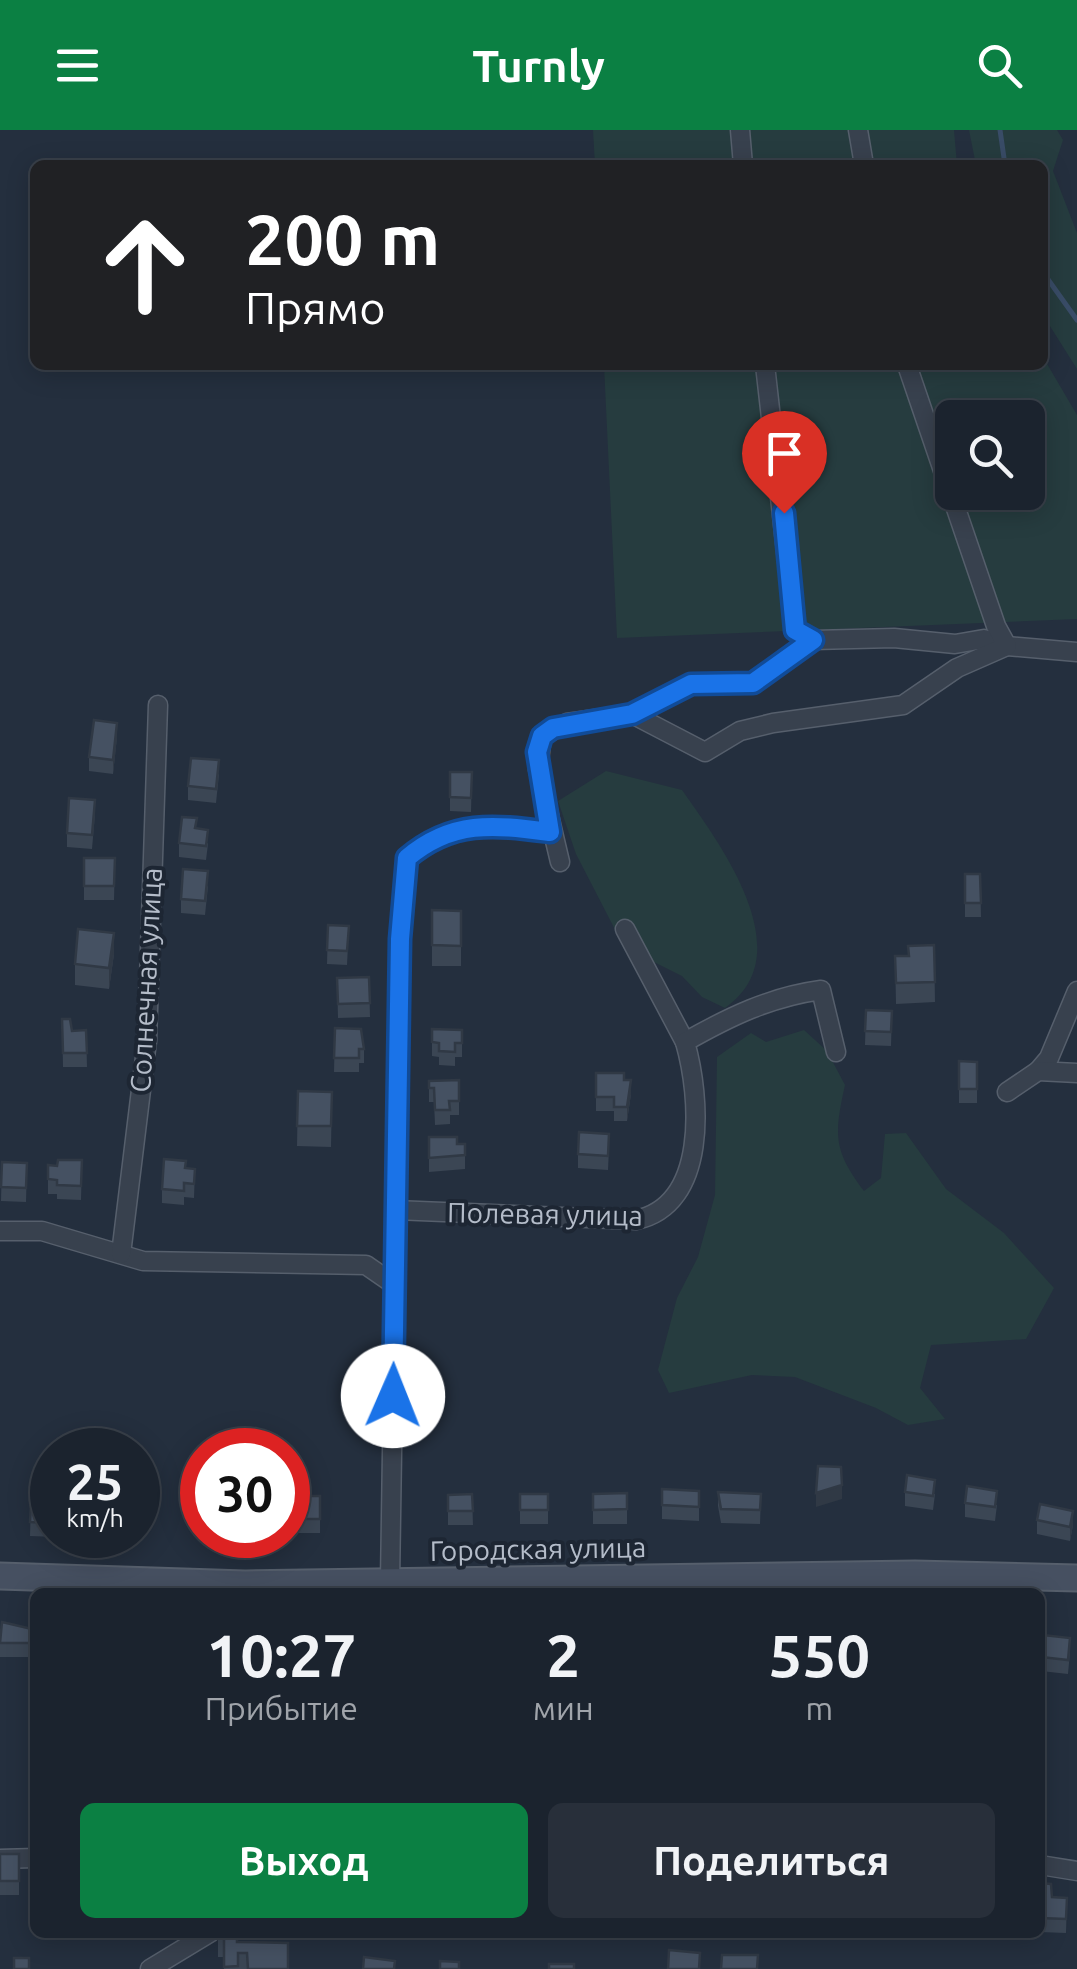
<!DOCTYPE html>
<html lang="ru">
<meta charset="utf-8">
<style>
:root{--surface:#1b232e;--page:#282f3a;--text:#f1f3f6;--muted:#a0a4aa;--line:#39404a;--accent:#0b8043}
body{margin:0;font-family:Ubuntu,sans-serif;background:var(--page);color:var(--text);height:100vh;display:flex;flex-direction:column;font-size:38px;white-space:nowrap}
*{box-sizing:border-box;margin:0}
p{font-size:32px;color:var(--muted)}
.icon{flex:none;width:55px;height:55px;fill:none;stroke:currentColor;stroke-width:2;stroke-linecap:round;stroke-linejoin:round}
.map{position:relative;flex:1;overflow:hidden}
.sheet{position:absolute;left:30px;top:1458px;width:1015px;height:350px;display:flex;flex-direction:column;background:var(--surface);border-radius:15px;box-shadow:0 5px 25px #0003,0 0 0 2px var(--line)}
.sheet>*{flex:none}
.banner{position:absolute;left:30px;top:30px;width:1018px;height:210px;border-radius:15px;box-shadow:0 5px 25px #0003,0 0 0 2px var(--line);background:#202124;color:#fff;overflow:hidden}
.controls{position:absolute;left:935px;top:270px;display:grid;gap:20px}
.controls a{display:grid;place-items:center;width:110px;height:110px;border-radius:15px;background:var(--surface);box-shadow:0 5px 25px #0003,0 0 0 2px var(--line);font-size:50px}
.speed{position:absolute;left:30px;top:1298px;display:flex;gap:20px;font-size:50px;font-weight:700;text-align:center}
.speed>*{display:grid;place-content:center;width:130px;height:130px;border-radius:50%;background:var(--surface);box-shadow:0 5px 25px #0003,0 0 0 2px var(--line);line-height:1}
.speed small{font-size:25px;font-weight:400}
.speed .limit{border:15px solid #d22;background:#fff;color:#111}
.pin{position:absolute;display:grid;place-items:center;width:85px;height:85px;color:#fff;margin:-102px -42px;border-radius:50% 50% 50% 0;rotate:-45deg;box-shadow:0 0 10px #0007}
.pin .icon{rotate:45deg}
.me{position:absolute;width:110px;margin:-55px;rotate:1deg;stroke-linejoin:round;filter:drop-shadow(0 0 8px #0008)}
.turn{display:flex;align-items:center;gap:35px;height:210px;padding:0 50px;font-size:45px}
.turn .icon{width:130px;height:130px;stroke-width:2.5}
.turn b{display:block;font-size:70px;line-height:85px}
.eta{display:flex;justify-content:space-evenly;align-items:center;height:170px;text-align:center}
.eta b{font-size:60px;font-weight:600;line-height:70px}
.button{display:flex;gap:20px;margin-top:auto;padding:20px 50px}
.button a{flex:1;height:115px;border-radius:15px;background:var(--accent);color:#fff;font-size:40px;font-weight:600;line-height:115px;text-align:center}
.button a+a{background:var(--page);color:var(--text)}
header{display:flex;justify-content:space-between;align-items:center;height:130px;padding:0 50px;background:var(--accent);color:#fff;font-size:45px;font-weight:600}
.map>svg:first-child{display:block}
</style>
<header><svg class="icon" aria-label="menu" viewBox="0 0 24 24"><path d="M4 6h16M4 12h16M4 18h16"/></svg>Turnly<svg class="icon" aria-label="search" viewBox="0 0 24 24"><circle cx="10" cy="10" r="6"/><path d="M15 15l6 6"/></svg></header>
<div class="map">
<svg width="1077" height="1839" viewBox="0 0 1077 1839">
<rect width="100%" height="100%" fill="#242f3e"/>
<g fill="#263c3f" fill-rule="evenodd">
<polygon points="593,0 954,0 957,35 595,35"/>
<polygon points="969,0 1057,0 1063,10 1053,41 1077,103 1077,239 1043,185 1042,35 976,35"/>
<path d="M1043,227L1077,285V489L617,508L604,235H1042ZM952,288H1028V362H952Z"/>
<path d="M606,641L682,660C720,714 803,824 725,878L702,867L682,846L624,817L576,724L558,671Z"/>
<path d="M804,900L827,921L845,955C834,1005 833,1020 864,1061L881,1048L885,1004L906,1003L946,1059L1004,1103L1054,1158L1026,1209L931,1215L920,1258L945,1289L908,1295L876,1278L795,1247L752,1245L669,1263L658,1240L677,1168L698,1127L715,1065L717,927L751,903L766,912Z"/>
</g>
<g fill="none" stroke-linecap="round" stroke-linejoin="round">
<g stroke="#394c67" stroke-width="5">
<polyline points="1000,0 1005,35"/>
<polyline points="1042,141 1077,190"/>
</g>
<defs>
<g id="minor">
<polyline points="740,0 743,35"/>
<polyline points="858,0 864,35"/>
<polyline points="765,235 795,500 813,510 894,508 955,514 984,509 1007,516 1077,522"/>
<polyline points="632,584 705,622 740,601 773,593 903,575 957,538 1007,516 996,496 907,235"/>
<polyline points="560,732 538,639 542,606 567,593 632,584 691,554 753,553 813,510"/>
<polyline points="625,799 685,912"/>
<polyline points="1038,941 1049,928 1077,861"/>
<polyline points="1007,962 1038,941 1077,943"/>
<path d="M395,1080L636,1090C708,1075 701,968 685,912C729,887 770,867 821,860L836,922"/>
<polyline points="0,1101 42,1101 143,1131 366,1135 395,1155"/>
<polyline points="121,1124 147,911 158,575"/>
<path d="M390,1451L400,809L407,728C452,689 495,695 550,702"/>
<polyline points="0,1729 35,1728"/>
<polyline points="1040,1735 1077,1741"/>
<polyline points="150,1839 211,1802"/>
</g>
<polyline id="secondary" points="0,1446 245,1454 915,1444 1077,1448"/>
</defs>
<use href="#minor" stroke="#565f6c" stroke-width="21"/>
<use href="#secondary" stroke="#565f6c" stroke-width="29"/>
<use href="#minor" stroke="#38414e" stroke-width="18"/>
<use href="#secondary" stroke="#465061" stroke-width="25"/>
</g>
<g fill="#3b4654">
<polygon points="117,607 113,644 89,641 89,627"/>
<polygon points="450,642 472,642 471,682 450,681"/>
<polygon points="219,644 216,673 188,670 188,656"/>
<polygon points="95,684 92,719 67,717 67,703"/>
<polygon points="197,698 208,714 206,730 179,727 179,713"/>
<polygon points="84,728 115,728 114,770 84,770"/>
<polygon points="965,744 980,744 981,787 965,787"/>
<polygon points="208,756 205,785 181,783 181,769"/>
<polygon points="432,780 461,781 461,836 432,836"/>
<polygon points="328,795 349,796 347,835 327,834"/>
<polygon points="934,815 935,872 896,874 895,826 908,826"/>
<polygon points="114,824 109,859 75,855 75,834"/>
<polygon points="369,847 370,887 338,888 337,848"/>
<polygon points="866,880 892,881 891,916 865,915"/>
<polygon points="62,889 72,901 86,900 87,937 63,937"/>
<polygon points="335,898 364,919 364,933 359,933 359,942 334,942"/>
<polygon points="432,899 462,900 462,927 455,927 455,936 439,935 439,927 432,926"/>
<polygon points="959,931 977,932 977,973 959,973"/>
<polygon points="596,943 624,950 631,964 627,991 614,991 614,981 596,981"/>
<polygon points="459,950 459,985 450,985 450,994 435,995 434,972 429,972 429,951"/>
<polygon points="298,961 332,962 331,1017 297,1016"/>
<polygon points="429,1007 457,1014 465,1014 465,1039 429,1042"/>
<polygon points="609,1018 608,1040 578,1038 578,1024"/>
<polygon points="82,1030 81,1070 57,1069 57,1064 48,1064 48,1035 57,1036"/>
<polygon points="2,1032 27,1033 26,1072 1,1071"/>
<polygon points="186,1038 195,1039 194,1068 184,1067 184,1075 162,1073 162,1059"/>
<polygon points="662,1359 699,1361 699,1391 662,1389"/>
<polygon points="718,1362 761,1364 760,1394 721,1393 718,1376"/>
<polygon points="905,1362 935,1364 933,1380 905,1376"/>
<polygon points="627,1363 627,1394 593,1394 593,1364"/>
<polygon points="472,1364 473,1395 448,1395 448,1365"/>
<rect x="520" y="1364" width="28" height="30"/>
<polygon points="190,1365 202,1366 202,1401 190,1401"/>
<rect x="288" y="1366" width="32" height="37"/>
<polygon points="31,1372 52,1373 52,1405 57,1405 57,1407 30,1406"/>
<polygon points="965,1373 997,1375 995,1391 965,1387"/>
<polygon points="1037,1390 1073,1395 1070,1411 1037,1404"/>
<polygon points="87,1405 122,1405 122,1406 87,1408"/>
<polygon points="0,1507 32,1513 30,1527 0,1527"/>
<polygon points="1070,1522 1068,1544 1041,1541 1041,1527"/>
<rect x="0" y="1724" width="19" height="41"/>
<polygon points="1040,1753 1052,1767 1067,1768 1066,1803 1040,1802"/>
<polygon points="218,1802 237,1812 288,1839 224,1839 224,1827 218,1827"/>
</g>
<g fill="#303945">
<polygon points="117,593 117,607 113,644 113,630"/>
<polygon points="114,803 114,824 109,859 109,838"/>
<polygon points="631,950 631,964 627,991 627,977"/>
<polygon points="842,1355 842,1369 816,1377 816,1363"/>
<polygon points="1073,1381 1073,1395 1070,1411 1070,1397"/>
</g>
<g fill="#455162" stroke="#303945" stroke-width="2.5">
<polygon points="94,590 117,593 113,630 89,627"/>
<polygon points="191,628 219,630 216,659 188,656"/>
<polygon points="450,642 472,642 471,668 450,667"/>
<polygon points="69,668 95,670 92,705 67,703"/>
<polygon points="182,687 197,688 195,698 208,700 206,716 179,713"/>
<polygon points="84,728 115,728 114,756 84,756"/>
<polygon points="183,739 208,741 205,771 181,769"/>
<polygon points="965,744 980,744 981,773 965,773"/>
<polygon points="432,780 461,781 461,816 432,815"/>
<polygon points="328,795 349,796 347,821 327,820"/>
<polygon points="78,799 114,803 109,838 75,834"/>
<polygon points="934,815 935,852 896,853 895,826 909,826 908,816"/>
<polygon points="369,847 370,873 338,874 337,848"/>
<polygon points="866,880 892,881 891,902 865,901"/>
<polygon points="62,889 70,889 72,901 86,900 87,923 63,923"/>
<polygon points="335,898 361,899 364,919 359,919 359,928 334,928"/>
<polygon points="432,899 462,900 462,913 455,913 455,922 439,921 439,913 432,912"/>
<polygon points="959,931 977,932 977,959 959,959"/>
<polygon points="596,943 624,943 624,950 631,950 627,977 614,977 614,967 596,967"/>
<polygon points="459,950 459,971 449,971 450,980 435,980 434,958 429,958 429,951"/>
<polygon points="298,961 332,962 331,996 297,996"/>
<polygon points="579,1002 609,1004 608,1026 578,1024"/>
<polygon points="429,1007 457,1007 457,1014 465,1014 465,1025 429,1028"/>
<polygon points="164,1029 186,1031 185,1038 195,1039 194,1054 184,1053 184,1061 162,1059"/>
<polygon points="58,1030 82,1030 81,1056 57,1055 57,1050 48,1049 48,1035 57,1036"/>
<polygon points="2,1032 27,1033 26,1058 1,1057"/>
<polygon points="818,1336 841,1337 842,1355 816,1363"/>
<polygon points="907,1345 935,1350 933,1366 905,1362"/>
<polygon points="967,1356 997,1361 995,1377 965,1373"/>
<polygon points="662,1359 699,1361 699,1377 662,1375"/>
<polygon points="718,1362 761,1364 760,1380 721,1379"/>
<polygon points="627,1363 627,1379 593,1380 593,1364"/>
<polygon points="472,1364 473,1381 448,1381 448,1365"/>
<rect x="520" y="1364" width="28" height="16"/>
<polygon points="190,1365 202,1366 202,1387 190,1387"/>
<rect x="288" y="1366" width="32" height="23"/>
<polygon points="31,1372 52,1373 52,1393 30,1392"/>
<polygon points="1040,1374 1073,1381 1070,1397 1037,1390"/>
<polygon points="2,1492 32,1499 30,1513 0,1513"/>
<polygon points="1043,1505 1070,1508 1068,1530 1041,1527"/>
<rect x="0" y="1724" width="19" height="27"/>
<polygon points="1040,1753 1051,1754 1052,1767 1067,1768 1066,1789 1040,1788"/>
<polygon points="218,1802 237,1802 237,1812 288,1813 288,1839 248,1839 247,1823 238,1823 238,1836 224,1837 224,1806 218,1806"/>
<polygon points="669,1820 700,1823 699,1839 668,1839"/>
<polygon points="722,1825 758,1825 757,1839 721,1839"/>
<polygon points="364,1827 395,1831 394,1839 363,1839"/>
<rect x="14" y="1828" width="15" height="11"/>
<polygon points="440,1831 459,1832 459,1839 440,1839"/>
<rect x="549" y="1834" width="25" height="5"/>
</g>
<g fill="none" stroke-linecap="round" stroke-linejoin="round">
<defs>
<path id="route" d="M393,1266L400,809L407,728C453,689 495,695 550,702L537,622L542,606L553,598L632,584L691,554L753,553L813,510L795,500L784,383"/>
</defs>
<use href="#route" stroke="#114b97" stroke-width="25"/>
<use href="#route" stroke="#1a73e8" stroke-width="18"/>
</g>
<g text-anchor="middle" stroke-width="8" stroke-linejoin="round" paint-order="stroke">
<g font-size="28" fill="#b4bcc9" stroke="#1d2633">
<text transform="translate(146 850) rotate(-87)" y="10">Солнечная улица</text>
<text transform="translate(545 1084) rotate(1)" y="10">Полевая улица</text>
<text transform="translate(538 1419) rotate(-1)" y="10">Городская улица</text>
</g>
</g>
</svg>
<div class="controls">
<a><svg class="icon" aria-label="search" viewBox="0 0 24 24"><circle cx="10" cy="10" r="6"/><path d="M15 15l6 6"/></svg></a>
</div>
<div class="speed"><div>25<small>km/h</small></div><div class="limit">30</div></div>
<div class="pin" style="left:784px;top:383px;background:#d93025"><svg class="icon" aria-label="arrive" viewBox="0 0 24 24"><path d="M6 21V4h12l-3 4 3 4H6"/></svg></div>
<svg class="me" style="left:393px;top:1266px" viewBox="-20 -20 40 40"><circle r="19" fill="#fff"/><path d="M0-13L10 11 0 6-10 11z" fill="#1a73e8"/></svg>
<div class="banner">
<div class="turn"><svg class="icon" aria-label="ahead" viewBox="0 0 24 24"><path d="M12 20V5M6 11l6-6 6 6"/></svg><div><b>200 m</b>Прямо</div></div>
</div>
<section class="sheet">
<div class="eta">
<div><b>10:27</b><p>Прибытие</p></div>
<div><b>2</b><p>мин</p></div>
<div><b>550</b><p>m</p></div>
</div>
<div class="button"><a>Выход</a><a>Поделиться</a></div>
</section>
</div>
